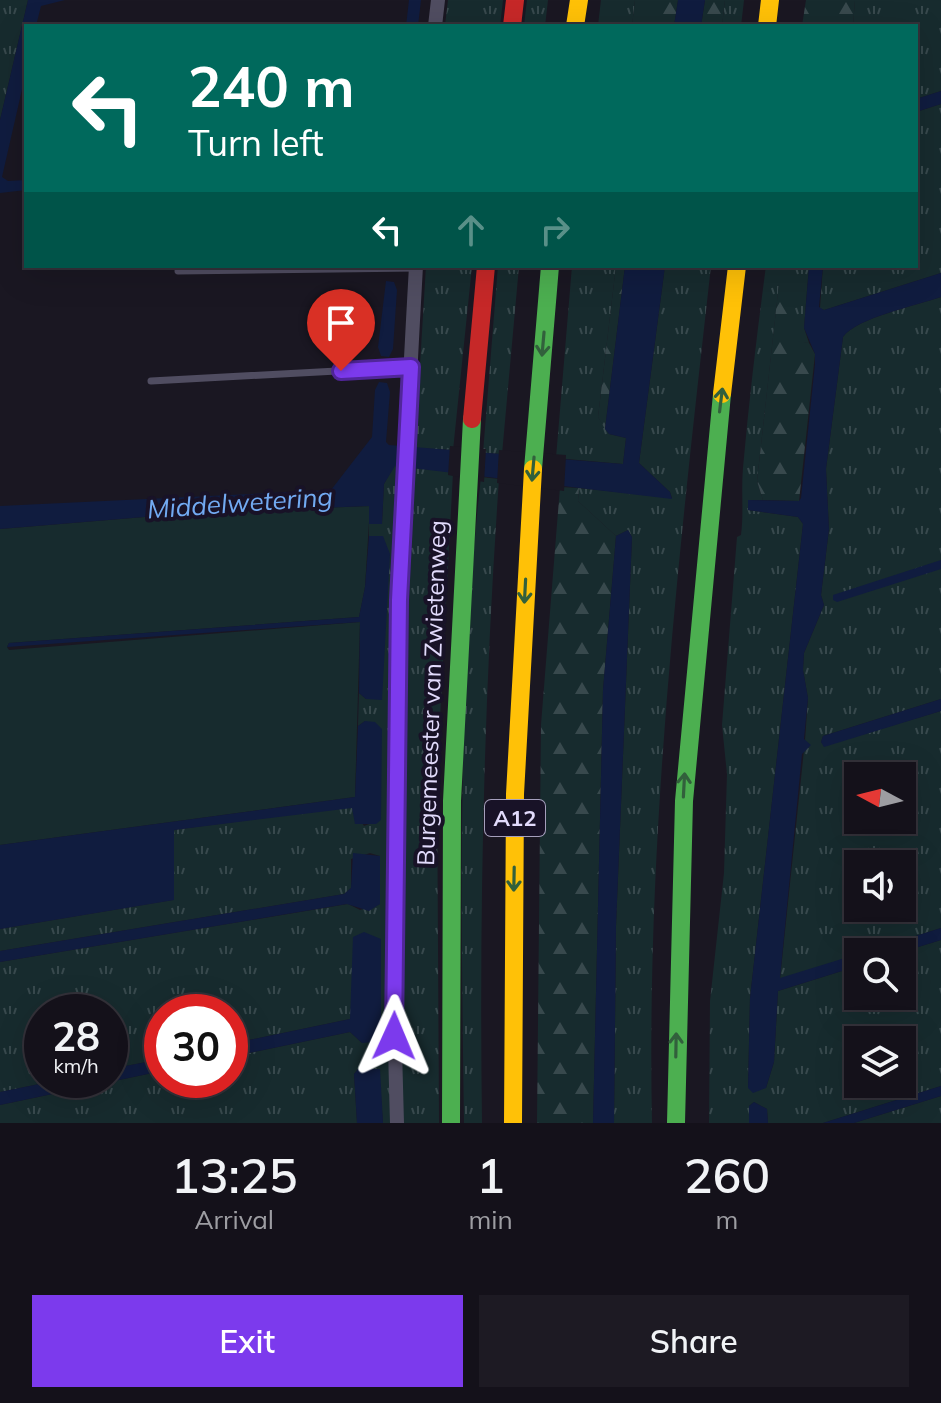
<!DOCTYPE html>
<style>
:root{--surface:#14111a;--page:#1d1a23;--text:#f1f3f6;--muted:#9d9da2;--line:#333139;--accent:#7c3aed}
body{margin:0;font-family:Mulish,sans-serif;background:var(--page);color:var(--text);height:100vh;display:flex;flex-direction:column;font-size:30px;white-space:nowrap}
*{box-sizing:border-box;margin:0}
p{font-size:26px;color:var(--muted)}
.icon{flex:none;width:44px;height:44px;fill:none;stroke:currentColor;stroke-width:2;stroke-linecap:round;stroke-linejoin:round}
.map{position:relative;height:1123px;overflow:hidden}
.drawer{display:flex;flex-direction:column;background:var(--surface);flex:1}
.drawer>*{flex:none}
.banner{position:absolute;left:24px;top:24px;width:894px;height:244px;border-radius:0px;box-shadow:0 8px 32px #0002,0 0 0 2px var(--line);background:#00695c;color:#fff;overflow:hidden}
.needle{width:52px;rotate:277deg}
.fabs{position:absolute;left:844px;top:762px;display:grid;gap:16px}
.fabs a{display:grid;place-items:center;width:72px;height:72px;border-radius:0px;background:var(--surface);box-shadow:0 8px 32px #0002,0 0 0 2px var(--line);font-size:40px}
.speed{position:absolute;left:24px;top:994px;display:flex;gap:16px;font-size:40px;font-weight:700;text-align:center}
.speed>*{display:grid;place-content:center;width:104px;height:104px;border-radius:50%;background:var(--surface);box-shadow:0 8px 32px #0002,0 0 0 2px var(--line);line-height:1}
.speed small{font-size:20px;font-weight:400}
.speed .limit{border:12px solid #d22;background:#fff;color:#111}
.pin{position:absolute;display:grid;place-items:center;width:68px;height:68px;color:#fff;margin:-82px -34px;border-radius:50% 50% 50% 0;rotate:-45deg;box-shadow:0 0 8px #0007}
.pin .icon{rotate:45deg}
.me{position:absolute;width:88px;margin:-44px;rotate:1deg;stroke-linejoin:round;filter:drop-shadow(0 0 6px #0008)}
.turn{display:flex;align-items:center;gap:28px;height:168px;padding:0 32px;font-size:36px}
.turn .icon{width:104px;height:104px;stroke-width:2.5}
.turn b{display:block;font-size:56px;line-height:68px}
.lanes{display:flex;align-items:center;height:76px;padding:0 32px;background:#0003;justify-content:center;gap:40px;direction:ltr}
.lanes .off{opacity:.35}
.eta{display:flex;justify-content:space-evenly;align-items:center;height:136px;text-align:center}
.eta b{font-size:48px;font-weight:600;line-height:56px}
.primary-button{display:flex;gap:16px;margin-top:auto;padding:16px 32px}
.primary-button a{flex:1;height:92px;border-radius:0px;background:var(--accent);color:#fff;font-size:32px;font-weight:600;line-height:92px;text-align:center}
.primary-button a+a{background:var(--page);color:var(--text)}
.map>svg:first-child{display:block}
</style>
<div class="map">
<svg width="941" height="1123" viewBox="0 0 941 1123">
<defs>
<pattern id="grass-tufts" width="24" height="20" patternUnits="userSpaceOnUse" patternTransform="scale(2)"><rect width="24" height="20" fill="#172b2e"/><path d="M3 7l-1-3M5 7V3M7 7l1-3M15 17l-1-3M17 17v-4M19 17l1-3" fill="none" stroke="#38494d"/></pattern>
<pattern id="forest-firs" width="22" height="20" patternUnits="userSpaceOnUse" patternTransform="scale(2)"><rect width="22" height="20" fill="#172b2e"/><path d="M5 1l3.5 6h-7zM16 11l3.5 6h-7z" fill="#38494d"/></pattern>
</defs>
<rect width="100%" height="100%" fill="#1a1722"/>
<g fill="url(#grass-tufts)" fill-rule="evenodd">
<polygon points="0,0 28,0 0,120"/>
<polygon points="448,0 503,0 500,26 445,26"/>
<polygon points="527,0 548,0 545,26 524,26"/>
<polygon points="601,0 635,0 632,26 598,26"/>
<polygon points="725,0 744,0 741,26 722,26"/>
<polygon points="855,0 941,0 941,91 916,99 916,26 853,26"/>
<polygon points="941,104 941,273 824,310 820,308 823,266 916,266 916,112"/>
<polygon points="426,266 472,266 453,450 415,448"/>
<polygon points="498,266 519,266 502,454 483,453"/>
<polygon points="572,266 616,266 598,417 609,434 626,438 623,464 556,458"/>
<path d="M665,266H711C679,551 646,836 652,1123H614L616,926L632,537L628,530L616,536L578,501L579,488L672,498L670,492L639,463Z"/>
<path d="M766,266H809L804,328L809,343L792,341V325L779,284L757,481L763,500H749L748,510L798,517L803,524L750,998L748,1088H766L774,1062L778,991L858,966V996H902V952L941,940V1086L823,1123H768L767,1109L754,1102L749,1106V1123H709L710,1001L724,873L727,774L722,725L737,537L741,535C744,513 741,491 743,468C749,401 757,333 766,266ZM858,1040H902V1084H858Z"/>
<path d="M941,297V699L823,736L821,742L824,746L941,711V928L780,979L805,741L808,698L803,670L804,653L824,605L821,595L829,529L826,469L843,337C856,318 918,305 941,297ZM858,776H902V820H858ZM858,864H902V908H858Z"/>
<polygon points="394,466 453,472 437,775 439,1123 383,1123 379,1069 358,1069 354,1074 357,1123 0,1123 0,1105 162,1071 162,1080 230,1080 230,1057 350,1032 362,1043 352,1016 350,1019 230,1044 230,1012 162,1012 162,1059 110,1069 110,1012 42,1012 42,1080 59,1080 0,1092 0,962 348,904 360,910 380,904 380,856 370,853 351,859 351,888 344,894 0,951 0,929 173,900 173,830 352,807 364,826 380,820 365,721 358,726 359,693 366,699 383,536 369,536 369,524 382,524 384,484"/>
<path d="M481,477L499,479C484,694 479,908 482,1123H464C461,908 457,691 481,477Z"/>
<polygon points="941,1096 941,1123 854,1123"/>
</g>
<g fill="url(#forest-firs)">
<polygon points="635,0 678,0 674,26 632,26"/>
<polygon points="705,0 725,0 722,26 701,26"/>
<polygon points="806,0 855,0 853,26 802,26"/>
<polygon points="616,266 625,266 605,429 598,417"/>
<path d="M779,283C801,294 792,318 792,340L809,343L815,354L799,501L763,500L757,481Z"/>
<polygon points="560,487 579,488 578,501 616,536 603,690 593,1123 537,1123 541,725"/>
</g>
<polygon fill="#172b2e" points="370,506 365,587 359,617 9,643 7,647 9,650 360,622 355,797 0,845 0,529 192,513"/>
<g fill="#101c3f">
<polygon points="28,0 65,0 41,6 36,26 26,26 26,72 2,177 8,181 26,180 26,190 0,193 0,120"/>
<polygon points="409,0 421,0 418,26 406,26"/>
<polygon points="678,0 705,0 701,26 674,26"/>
<polygon points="941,91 941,104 916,112 916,99"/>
<polygon points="625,266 665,266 639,463 670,492 672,499 395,466 384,484 382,524 369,524 369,506 192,513 0,529 0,506 331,490 372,437 375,390 379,382 387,383 390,392 386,442 389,445 623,464 626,438 609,434 605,429"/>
<path d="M809,266H823L819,307L824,310L941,273V297C918,305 856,318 843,337L826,469L829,529L821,595L824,605L804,653L803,670L808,698L804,739L811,745L802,754L780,978L858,954V966L778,991L774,1062L766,1088L753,1093L748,1088L750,998L803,524L798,517L748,510V500L799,501L801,498L815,364V354L804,328Z"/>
<polygon points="386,281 394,282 397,290 393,349 389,357 381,356 378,347"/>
<polygon points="628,530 632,537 616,926 614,1123 593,1123 603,690 616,536"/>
<polygon points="369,536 383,536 390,554 382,700 366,699 359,693 360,622 7,647 9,643 359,617 365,587"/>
<polygon points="941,560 941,569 837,602 833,600 833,595"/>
<polygon points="941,699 941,711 824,747 821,742 823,736"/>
<polygon points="365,721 375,722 382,729 381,820 376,824 355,824 352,808 174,830 174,900 0,929 0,845 355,797 358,726"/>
<polygon points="353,853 380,856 380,904 369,911 347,904 0,962 0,951 344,894 351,888"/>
<polygon points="941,928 941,940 902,952 865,952"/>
<polygon points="364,932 381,939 381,1036 373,1042 362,1043 350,1032 230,1057 230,1044 350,1019 353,937"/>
<polygon points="162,1059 162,1071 0,1105 0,1092 59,1080 110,1080 110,1069"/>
<polygon points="358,1069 380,1069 383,1123 357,1123 354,1074"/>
<polygon points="941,1086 941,1096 854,1123 823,1123"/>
<polygon points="754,1102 767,1109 768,1123 749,1123 749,1106"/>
</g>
<g fill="#1a1722">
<polygon points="450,446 486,449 484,482 448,475"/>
<polygon points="499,450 566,455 564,491 497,483"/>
</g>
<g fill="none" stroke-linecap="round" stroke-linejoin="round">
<g stroke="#504d61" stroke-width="7">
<polyline points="178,271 416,268"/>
<polyline points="151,381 411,367"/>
</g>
<g stroke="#504d61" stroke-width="14">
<polyline points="435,26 438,0"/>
<path d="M397,1123C388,837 400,551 416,266"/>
</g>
<g stroke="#4caf50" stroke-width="18">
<polyline points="533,469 550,266"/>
<polyline points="451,1123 452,801 472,419"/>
<polyline points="676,1123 684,801 722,394"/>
</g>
<g stroke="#ffc107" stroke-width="18">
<polyline points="575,26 579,0"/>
<polyline points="767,26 770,0"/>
<polyline points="722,394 737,266"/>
<polyline points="513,1123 515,794 533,469"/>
</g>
<g stroke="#c62828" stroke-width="18">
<polyline points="512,26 515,0"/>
<polyline points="472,419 486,266"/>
</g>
</g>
<defs><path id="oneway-shaft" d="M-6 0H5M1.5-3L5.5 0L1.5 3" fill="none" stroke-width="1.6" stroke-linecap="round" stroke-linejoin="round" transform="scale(2)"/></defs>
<g stroke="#32603c">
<use href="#oneway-shaft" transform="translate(543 344) rotate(95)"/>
<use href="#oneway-shaft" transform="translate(721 400) rotate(-83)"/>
<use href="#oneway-shaft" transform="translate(533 469) rotate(95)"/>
<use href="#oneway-shaft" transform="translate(525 591) rotate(93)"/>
<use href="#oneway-shaft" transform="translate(684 785) rotate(-87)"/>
<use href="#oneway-shaft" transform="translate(514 879) rotate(91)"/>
<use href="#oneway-shaft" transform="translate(676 1045) rotate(-89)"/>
</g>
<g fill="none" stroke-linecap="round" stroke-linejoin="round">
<defs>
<polyline id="route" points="341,371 411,367 399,600 394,1036"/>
</defs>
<use href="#route" stroke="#51269a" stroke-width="20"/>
<use href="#route" stroke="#7c3aed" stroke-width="14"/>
</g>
<g text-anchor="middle" stroke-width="8" stroke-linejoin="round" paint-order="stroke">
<rect fill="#181227" stroke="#a59fbc" stroke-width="2" x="485" y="800" width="60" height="36" rx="6"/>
<g font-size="22" font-weight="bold" fill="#e2dbfc">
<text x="515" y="826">A12</text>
</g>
<g font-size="24" fill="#e2dbfc" stroke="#181227">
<text transform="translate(432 693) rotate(-88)" y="8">Burgemeester van Zwietenweg</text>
</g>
<g font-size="26" font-style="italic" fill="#72aaf2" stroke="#181227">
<text transform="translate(240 503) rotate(-4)" y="9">Middelwetering</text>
</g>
</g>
</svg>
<div class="fabs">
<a><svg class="needle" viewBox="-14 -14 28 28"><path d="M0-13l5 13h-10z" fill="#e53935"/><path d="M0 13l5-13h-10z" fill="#9d9da2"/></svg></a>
<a><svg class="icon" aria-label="sound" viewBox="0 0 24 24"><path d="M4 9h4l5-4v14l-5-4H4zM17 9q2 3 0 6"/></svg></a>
<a><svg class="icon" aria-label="search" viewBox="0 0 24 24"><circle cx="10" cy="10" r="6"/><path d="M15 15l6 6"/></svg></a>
<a><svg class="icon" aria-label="layers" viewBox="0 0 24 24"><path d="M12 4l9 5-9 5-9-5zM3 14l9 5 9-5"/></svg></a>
</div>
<div class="speed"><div>28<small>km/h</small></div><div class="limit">30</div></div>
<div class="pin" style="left:341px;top:371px;background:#d93025"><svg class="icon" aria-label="arrive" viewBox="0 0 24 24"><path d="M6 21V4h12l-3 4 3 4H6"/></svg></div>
<svg class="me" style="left:394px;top:1036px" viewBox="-20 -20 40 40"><path d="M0-17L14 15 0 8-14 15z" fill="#7c3aed" stroke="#fff" stroke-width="4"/></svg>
<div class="banner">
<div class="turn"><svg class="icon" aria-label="left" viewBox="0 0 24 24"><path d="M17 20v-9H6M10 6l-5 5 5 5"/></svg><div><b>240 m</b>Turn left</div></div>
<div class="lanes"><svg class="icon" aria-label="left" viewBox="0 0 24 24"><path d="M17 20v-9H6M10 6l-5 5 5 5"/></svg><svg class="icon off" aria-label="ahead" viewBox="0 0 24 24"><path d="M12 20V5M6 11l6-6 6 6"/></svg><svg class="icon off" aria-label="right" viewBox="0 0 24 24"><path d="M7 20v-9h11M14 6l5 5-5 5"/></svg></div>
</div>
</div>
<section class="drawer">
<div class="eta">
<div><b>13:25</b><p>Arrival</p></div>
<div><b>1</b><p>min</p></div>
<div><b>260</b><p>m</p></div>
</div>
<div class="primary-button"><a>Exit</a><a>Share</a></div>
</section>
